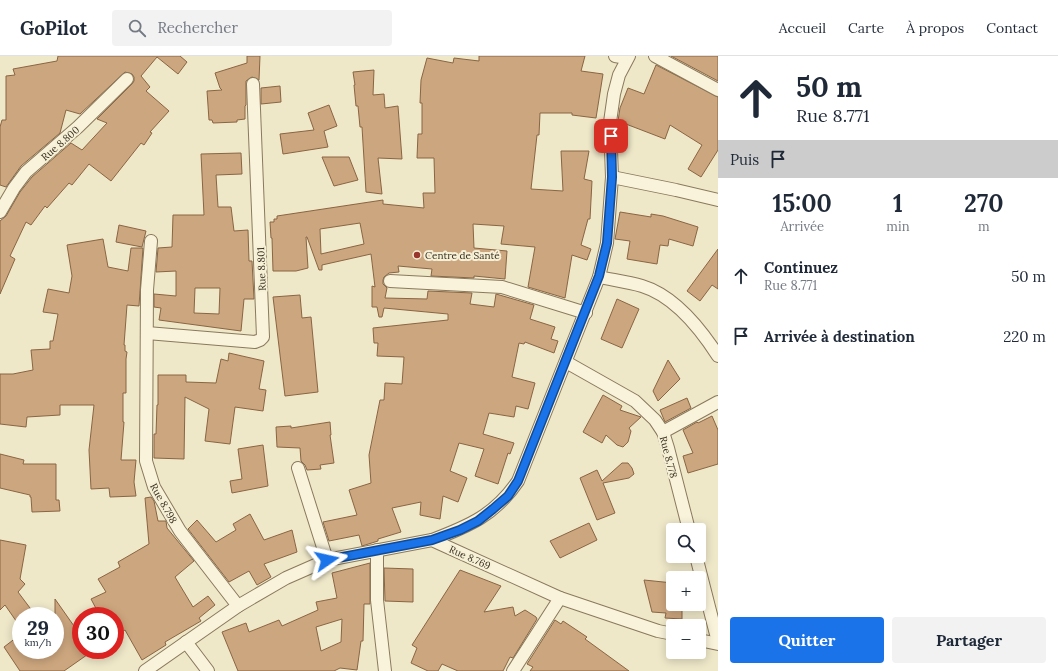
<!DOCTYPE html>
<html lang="fr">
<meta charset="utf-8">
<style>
:root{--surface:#fff;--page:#f2f2f3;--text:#1f2937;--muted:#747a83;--line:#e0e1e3;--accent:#1a73e8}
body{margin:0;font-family:Lora,serif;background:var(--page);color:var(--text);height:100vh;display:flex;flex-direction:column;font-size:15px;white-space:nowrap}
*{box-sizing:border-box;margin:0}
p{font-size:13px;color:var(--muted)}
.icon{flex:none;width:22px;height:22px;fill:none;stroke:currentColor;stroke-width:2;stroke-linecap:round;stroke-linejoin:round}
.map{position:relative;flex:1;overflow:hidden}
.side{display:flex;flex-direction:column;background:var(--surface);width:340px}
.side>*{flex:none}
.top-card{background:#fff;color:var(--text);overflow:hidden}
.tools{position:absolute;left:666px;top:467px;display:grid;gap:8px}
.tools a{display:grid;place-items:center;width:40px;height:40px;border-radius:4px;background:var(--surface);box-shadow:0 2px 10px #0003;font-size:20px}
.speed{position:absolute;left:12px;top:551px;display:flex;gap:8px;font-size:20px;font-weight:700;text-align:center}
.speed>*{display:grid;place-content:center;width:52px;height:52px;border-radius:50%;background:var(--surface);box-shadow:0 2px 10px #0003;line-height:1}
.speed small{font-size:10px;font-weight:400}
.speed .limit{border:6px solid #d22;background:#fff;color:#111}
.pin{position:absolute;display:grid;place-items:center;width:34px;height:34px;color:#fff;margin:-17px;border-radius:8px;box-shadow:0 2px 6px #0006}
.me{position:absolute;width:44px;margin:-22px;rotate:79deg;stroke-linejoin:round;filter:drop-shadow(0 0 3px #0008)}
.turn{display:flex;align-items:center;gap:14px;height:84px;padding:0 12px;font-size:18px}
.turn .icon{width:52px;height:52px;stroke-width:2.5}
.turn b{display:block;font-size:28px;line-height:34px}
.then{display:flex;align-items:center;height:38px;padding:0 12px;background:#0003;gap:8px;font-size:15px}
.eta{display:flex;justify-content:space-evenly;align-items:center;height:68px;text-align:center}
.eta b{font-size:24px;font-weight:700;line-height:28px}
.action{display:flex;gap:8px;margin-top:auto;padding:8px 12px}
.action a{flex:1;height:46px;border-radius:4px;background:var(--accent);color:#fff;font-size:16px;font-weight:700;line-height:46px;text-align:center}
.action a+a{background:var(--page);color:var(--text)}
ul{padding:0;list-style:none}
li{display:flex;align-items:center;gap:12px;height:60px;padding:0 12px}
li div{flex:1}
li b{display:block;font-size:15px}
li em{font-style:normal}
header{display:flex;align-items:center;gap:24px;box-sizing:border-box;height:56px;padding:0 20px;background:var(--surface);border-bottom:1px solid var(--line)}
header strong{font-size:19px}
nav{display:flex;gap:22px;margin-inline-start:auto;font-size:14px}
.search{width:280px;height:36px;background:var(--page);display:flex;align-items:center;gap:10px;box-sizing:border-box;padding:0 14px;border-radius:4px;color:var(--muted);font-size:15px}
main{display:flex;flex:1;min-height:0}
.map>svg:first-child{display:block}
</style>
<header>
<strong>GoPilot</strong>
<div class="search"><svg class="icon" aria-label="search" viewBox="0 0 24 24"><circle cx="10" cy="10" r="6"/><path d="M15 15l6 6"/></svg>Rechercher</div>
<nav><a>Accueil</a><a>Carte</a><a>À propos</a><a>Contact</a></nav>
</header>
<main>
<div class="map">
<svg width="718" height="615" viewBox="0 0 718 615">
<rect width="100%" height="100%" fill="#eee7c8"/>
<g fill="#cca67e" stroke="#8a6543" fill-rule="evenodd">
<polygon points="58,0 180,0 187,6 178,18 157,1 141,20 150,31 146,35 169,55 150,76 152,77 144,89 141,87 111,125 89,108 72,129 69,127 47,152 45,150 31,169 26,166 10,200 15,203 0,238 0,165 6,160 20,136 32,121 71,87 82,94 107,67 97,63 132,28 134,25 134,21 132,18 125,16 80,58 66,54 60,77 21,110 6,131 0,129 0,71 2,64 6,64 6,20 15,19 13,13 57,5"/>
<polygon points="247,0 260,0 259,24 252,21 246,25 246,49 245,50 245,63 237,64 237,66 213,67 212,64 209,64 207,35 222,34 220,32 215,17 247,7"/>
<path d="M479,0H585L581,15L603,18L596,62L572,59V57H540L539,79H537L531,133L563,135L561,95H589L584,123L592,125L590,163H588L581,189L591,193L587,204L572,199L565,242L528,231L535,191L501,188L504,170L473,168L474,192L507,195L505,223L474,220V222L431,220L432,213L398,210L399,216L389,217L384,221L383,224V228L387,232L385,242L427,243L428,235L472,237L470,248L494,251L496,238L534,249L530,263L555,271L551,283L558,285L554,297L525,286L524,288L519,287L512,321L535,327L528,353L516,350L514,361L489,357L483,378L514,387L510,398L508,397L498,428L475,420L484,393L459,387L450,415L467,422L458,446L443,440L440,463L420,459L421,446L392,452L401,476L378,483V485L362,490L359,479L329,485L323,466L357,459L349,434L371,427L369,399L380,344H384L385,327L402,328L404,301L377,300L378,287H374L373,272L448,264V258L384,252L382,261H379L377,251H372V230L375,231L371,198L322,209V214H319L307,181H306L308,212L296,215H273L272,182H271L270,166H274V163H277V160L383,144V148L424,152L423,137H435L434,102H417L418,78H422V47H420L421,24L427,2L453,7L454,2L479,5ZM360,167L364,188L321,198L320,173Z"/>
<polygon points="671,0 718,0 718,25"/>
<polygon points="656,9 718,41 718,94 701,121 688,113 702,89 670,69 665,83 618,65 620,52 628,32 644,38"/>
<polygon points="374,14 373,39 384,38 385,52 398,50 402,103 378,102 382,138 366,136 362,71 360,71 358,50 356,50 354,29 355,29 353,16"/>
<polygon points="280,30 281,46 261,48 261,32"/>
<polygon points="329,49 337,70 324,75 328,91 283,98 280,78 314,74 308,57"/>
<path d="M241,97L242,118L216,119L218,151H231L234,175L248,174L249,205H252L254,243H244L241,275L159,264L161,252L154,251V238L176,240V215L156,216L158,192L172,191L173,159H204L201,98ZM195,232H220L219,258L194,257Z"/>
<polygon points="322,101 349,101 358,124 334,130"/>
<polygon points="620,156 651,161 651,158 663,160 698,171 693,190 669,183 668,190 660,189 657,208 627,203 630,185 615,183"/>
<polygon points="119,169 146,175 142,191 116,186"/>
<polygon points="103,183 108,211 128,215 131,192 143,192 139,250 127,249 124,289 125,289 125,295 127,296 126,303 126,337 123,337 123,366 124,366 121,404 136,404 134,426 136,440 110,441 109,432 91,433 89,394 94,349 60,349 60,359 27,361 26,371 0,368 0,318 13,318 33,314 31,294 50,293 50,285 53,285 58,258 43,256 48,233 69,237 72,220 67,189"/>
<polygon points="718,193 718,233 712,229 700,245 687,235"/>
<polygon points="300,239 302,262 311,261 318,336 285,340 273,241"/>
<polygon points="617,243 639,253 622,292 601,283"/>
<polygon points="229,297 264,305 259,333 266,334 263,355 235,351 230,388 205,385 209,353 185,341 184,403 154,402 154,378 156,378 157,349 158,349 158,319 186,319 186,326 216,327 221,303 228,305"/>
<polygon points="668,304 680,323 658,345 653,335"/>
<polygon points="603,339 622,350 620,354 641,361 629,372 631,375 628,386 623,391 617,389 606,379 602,387 583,376"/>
<polygon points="687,342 691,352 665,366 660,354"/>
<polygon points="712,360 718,374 718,408 688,417 683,400 693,397 683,374 697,366 698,367"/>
<polygon points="330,366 331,379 330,379 334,407 320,409 321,413 307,414 305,409 301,405 300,392 277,391 276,371 291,370 291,372"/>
<polygon points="263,389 268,430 232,437 230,425 242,423 238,393"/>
<polygon points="0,398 24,404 23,408 56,408 56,444 59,444 60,455 32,456 31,441 30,441 30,439 0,432"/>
<polygon points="622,407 628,407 632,412 634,418 629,422 603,427 615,457 597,464 580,422 597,414 602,425"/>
<polygon points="151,441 154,445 158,465 166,465 167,472 194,505 175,521 193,551 208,540 215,549 199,562 201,565 165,586 166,589 142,604 125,574 115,580 115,560 100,560 91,543 106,536 98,523 120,511 118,506 149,488 145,442"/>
<polygon points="250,458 264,484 292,474 297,496 264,508 271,521 257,529 249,515 229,526 188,473 197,464 216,486 236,474 233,468"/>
<polygon points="589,467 597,484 560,502 550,485"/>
<polygon points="0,484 26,489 20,523 25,528 18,536 36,560 21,560 21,572 5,549 0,554"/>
<path d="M370,507V548H364L363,585H361L357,614L340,612L334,615H238L222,576L246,567L249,576L279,564L282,570L318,554L316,546L337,542L332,517ZM342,563L341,586L321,595L316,571Z"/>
<polygon points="384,512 413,513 413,546 385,545"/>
<polygon points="460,514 501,530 484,556 513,551 515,560 525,554 536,561 537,563 513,602 510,601 503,615 458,615 442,608 438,615 428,615 411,607 417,592 412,589"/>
<polygon points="644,524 673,527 673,548 682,548 682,563 665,562 666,557 652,556"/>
<polygon points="55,543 81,580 81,594 94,594 64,615 20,615 4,591 21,578 21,594 55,594"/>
<polygon points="555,564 561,568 563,565 587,581 585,583 629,615 530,615 533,611 527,608"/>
</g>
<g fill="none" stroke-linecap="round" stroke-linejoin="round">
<defs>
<g id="minor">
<polyline points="615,0 627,2"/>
<polyline points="655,0 718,34"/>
<polyline points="612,121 676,134 718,144"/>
<polyline points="0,156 14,132 26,116 78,71 127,23"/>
<polyline points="151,185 147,234 146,405 154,431 180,475 238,550"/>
<path d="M599,221C613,224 628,226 642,230C675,240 700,272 718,300"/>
<polyline points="390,225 502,231 586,257"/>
<polyline points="147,277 255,286 260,284 263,281 253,28"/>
<polyline points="566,306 635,345 655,364 663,376 668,392 689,474"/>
<polyline points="663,376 718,346"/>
<polyline points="298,412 327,504"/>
<path d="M432,484C469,470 495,459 518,425L599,221L607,187L612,121L610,66L614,38L619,19L629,0"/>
<polyline points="377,494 377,544 385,615"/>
<polyline points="696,500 718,586"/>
<polyline points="699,584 718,588"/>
<polyline points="186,586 208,615"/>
<polyline points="145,615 238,550 286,522 327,504 432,484 560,542 658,575 673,578"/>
<polyline points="513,615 560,542"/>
</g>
</defs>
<use href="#minor" stroke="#8a795d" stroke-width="14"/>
<use href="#minor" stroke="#f9f3db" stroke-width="12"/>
</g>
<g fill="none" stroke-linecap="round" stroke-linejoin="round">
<defs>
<polyline id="route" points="327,504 432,484 460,474 478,465 493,453 508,440 518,425 599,220 607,187 612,121 611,80"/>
</defs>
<use href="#route" stroke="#114b97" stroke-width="10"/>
<use href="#route" stroke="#1a73e8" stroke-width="7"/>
</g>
<circle fill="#99362d" stroke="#f6f0d7" stroke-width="1.5" cx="417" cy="199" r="4"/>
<g text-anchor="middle" stroke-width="4" stroke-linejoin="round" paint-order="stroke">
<g font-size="10" fill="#3b3020" stroke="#f6f0d7">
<text transform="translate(60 87) rotate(-41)" y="4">Rue 8.800</text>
<text transform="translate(261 213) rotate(-92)" y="4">Rue 8.801</text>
<text transform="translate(669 401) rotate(75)" y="4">Rue 8.778</text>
<text transform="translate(164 447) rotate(61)" y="4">Rue 8.798</text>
<text transform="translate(470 501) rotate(24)" y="4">Rue 8.769</text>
</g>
<g font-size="10" fill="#3b3020" stroke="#f6f0d7" text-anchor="start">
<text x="425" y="203">Centre de Santé</text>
</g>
</g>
</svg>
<div class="tools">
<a><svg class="icon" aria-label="search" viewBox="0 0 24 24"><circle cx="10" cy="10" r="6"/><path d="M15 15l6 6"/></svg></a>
<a>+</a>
<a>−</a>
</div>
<div class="speed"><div>29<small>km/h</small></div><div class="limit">30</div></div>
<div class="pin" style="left:611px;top:80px;background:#d93025"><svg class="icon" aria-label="arrive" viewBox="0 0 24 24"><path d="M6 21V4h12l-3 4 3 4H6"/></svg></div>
<svg class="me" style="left:327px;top:504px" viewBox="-20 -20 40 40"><path d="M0-17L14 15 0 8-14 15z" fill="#1a73e8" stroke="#fff" stroke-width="4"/></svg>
</div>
<section class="side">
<div class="top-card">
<div class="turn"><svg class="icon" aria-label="ahead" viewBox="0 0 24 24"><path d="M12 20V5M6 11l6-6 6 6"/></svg><div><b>50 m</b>Rue 8.771</div></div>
<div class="then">Puis<svg class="icon" aria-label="arrive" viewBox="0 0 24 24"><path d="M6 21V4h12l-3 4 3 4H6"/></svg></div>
</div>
<div class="eta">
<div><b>15:00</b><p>Arrivée</p></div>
<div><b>1</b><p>min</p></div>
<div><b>270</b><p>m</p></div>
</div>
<ul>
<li><svg class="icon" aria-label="ahead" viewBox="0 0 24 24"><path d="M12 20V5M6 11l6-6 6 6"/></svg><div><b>Continuez</b><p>Rue 8.771</p></div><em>50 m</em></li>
<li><svg class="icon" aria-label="arrive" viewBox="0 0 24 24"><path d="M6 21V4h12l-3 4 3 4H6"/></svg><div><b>Arrivée à destination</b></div><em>220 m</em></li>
</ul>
<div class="action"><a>Quitter</a><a>Partager</a></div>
</section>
</main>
